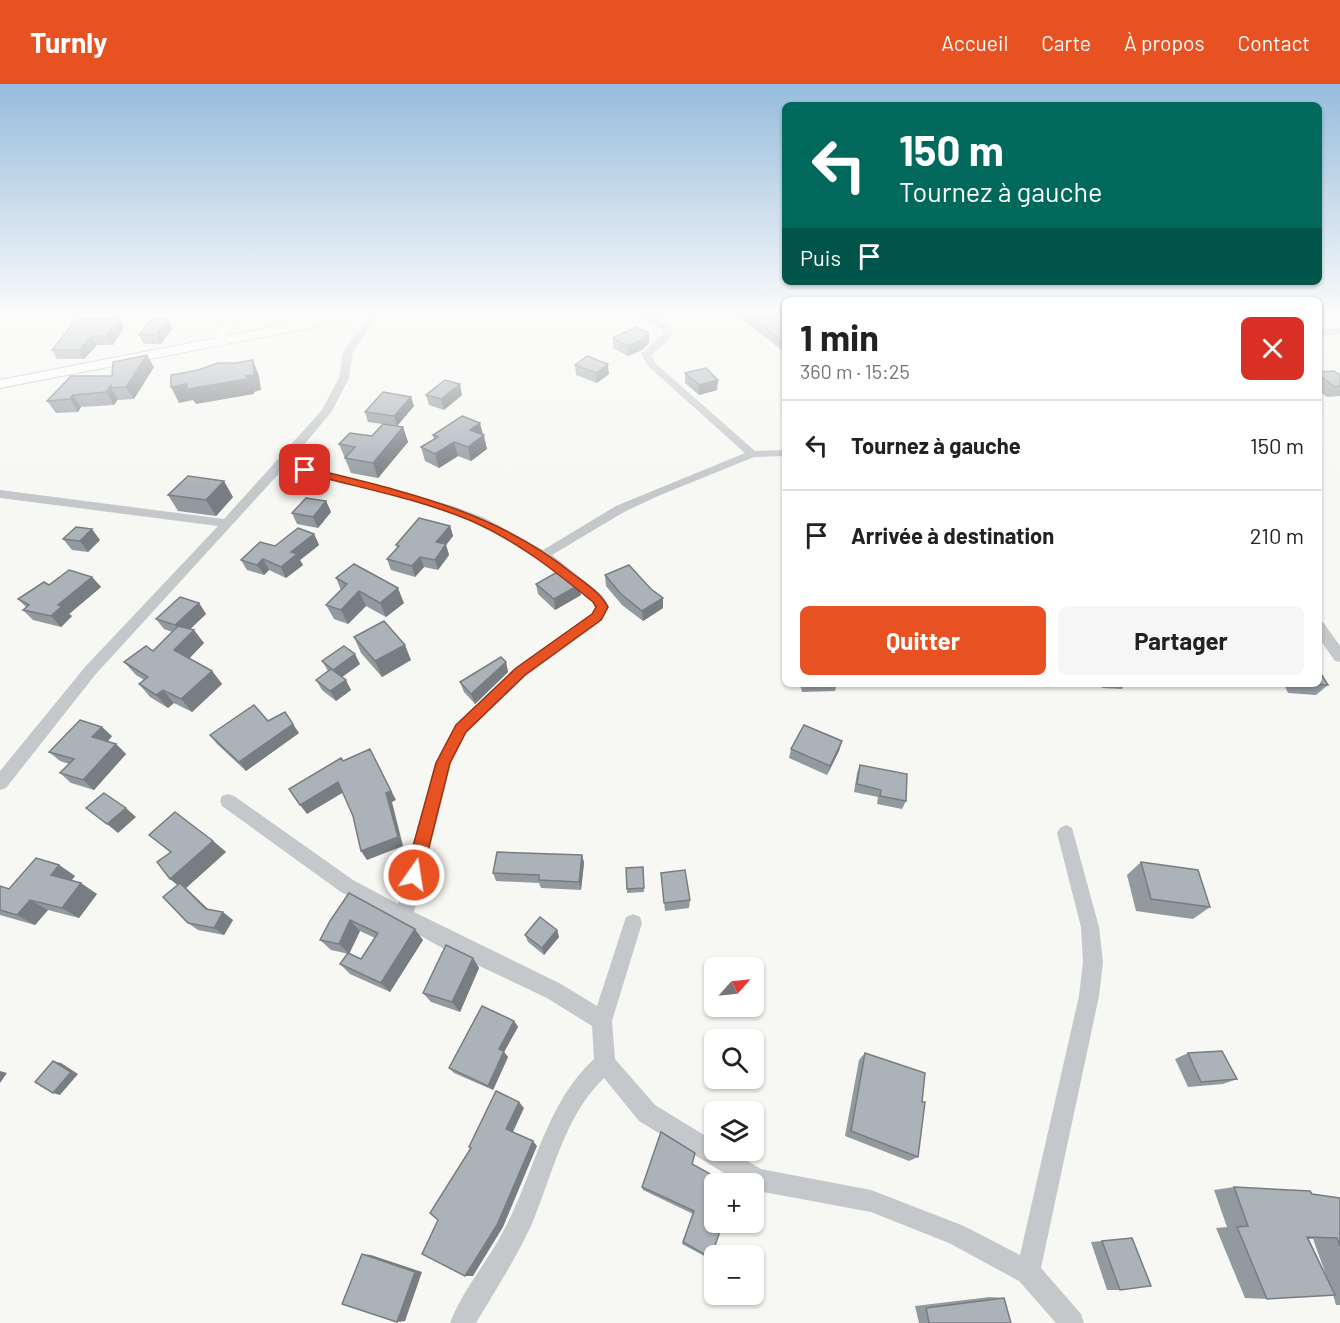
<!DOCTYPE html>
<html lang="fr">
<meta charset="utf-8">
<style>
:root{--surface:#fff;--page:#f6f6f6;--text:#222;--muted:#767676;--line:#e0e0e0;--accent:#e85122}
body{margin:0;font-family:Barlow,sans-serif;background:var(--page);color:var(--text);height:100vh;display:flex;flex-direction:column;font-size:22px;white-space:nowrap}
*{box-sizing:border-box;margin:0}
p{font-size:20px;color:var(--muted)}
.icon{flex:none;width:33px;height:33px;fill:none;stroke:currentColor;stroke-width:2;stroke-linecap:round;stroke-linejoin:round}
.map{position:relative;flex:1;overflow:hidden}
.side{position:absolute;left:782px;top:213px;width:540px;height:390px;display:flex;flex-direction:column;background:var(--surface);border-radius:9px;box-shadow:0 2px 4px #0004}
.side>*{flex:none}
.hud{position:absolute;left:782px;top:18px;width:540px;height:183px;border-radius:9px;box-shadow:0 2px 4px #0004;background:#00695c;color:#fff;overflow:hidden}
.needle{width:39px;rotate:63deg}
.buttons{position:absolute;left:704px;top:873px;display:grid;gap:12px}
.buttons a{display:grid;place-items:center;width:60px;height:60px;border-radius:9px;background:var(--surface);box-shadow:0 2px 4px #0004;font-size:30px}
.pin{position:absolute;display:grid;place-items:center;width:51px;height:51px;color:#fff;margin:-26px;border-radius:12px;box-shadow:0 3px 9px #0006}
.me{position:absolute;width:66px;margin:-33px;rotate:13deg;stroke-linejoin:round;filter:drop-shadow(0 0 4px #0008)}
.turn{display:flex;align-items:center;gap:21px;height:126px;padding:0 18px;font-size:27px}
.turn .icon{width:78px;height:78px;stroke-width:2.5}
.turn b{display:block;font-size:42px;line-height:51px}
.then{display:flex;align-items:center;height:57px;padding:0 18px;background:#0003;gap:12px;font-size:22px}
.round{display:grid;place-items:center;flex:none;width:63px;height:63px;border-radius:9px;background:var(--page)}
.head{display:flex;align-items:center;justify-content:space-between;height:102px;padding:0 18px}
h1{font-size:36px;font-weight:700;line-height:45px}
.primary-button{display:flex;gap:12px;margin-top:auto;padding:12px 18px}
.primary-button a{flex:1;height:69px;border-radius:9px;background:var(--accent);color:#fff;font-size:24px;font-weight:700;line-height:69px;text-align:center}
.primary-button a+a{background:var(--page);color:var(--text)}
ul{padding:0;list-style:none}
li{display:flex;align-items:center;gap:18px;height:90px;padding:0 18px;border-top:2px solid var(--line)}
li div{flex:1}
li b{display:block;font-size:22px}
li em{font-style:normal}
header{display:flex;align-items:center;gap:36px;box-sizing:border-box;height:84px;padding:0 30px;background:var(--accent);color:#fff}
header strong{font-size:28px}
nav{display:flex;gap:33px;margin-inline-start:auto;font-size:21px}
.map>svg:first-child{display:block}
</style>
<header>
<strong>Turnly</strong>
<nav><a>Accueil</a><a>Carte</a><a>À propos</a><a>Contact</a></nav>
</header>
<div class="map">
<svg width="1340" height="1239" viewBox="0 0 1340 1239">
<rect width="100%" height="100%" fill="#f7f7f3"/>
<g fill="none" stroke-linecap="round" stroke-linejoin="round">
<defs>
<polygon id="secondary" points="228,229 240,229 222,262 212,262 211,259"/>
<polygon id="primary" points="344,229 371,229 365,233 0,304 0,296"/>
</defs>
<use href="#secondary" stroke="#b4babe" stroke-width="1"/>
<use href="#primary" stroke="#b7bbbf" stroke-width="2"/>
<g fill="#c4c8cb" fill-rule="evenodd">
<path d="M372,229H381L353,267L349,294L332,327L289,379L453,422L485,434L543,466L616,422L745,369L648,282L641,270L663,249L662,245L635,229H646L651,232L681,229L658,236L669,242L673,249L668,257L651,271L655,279L755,367L784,366V372L754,373L658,412L624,428L552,471L603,512L609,523L602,536L526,592L466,649L451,679L414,828L561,900L597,922L626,833L633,830L640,833L642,839L612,937L615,975L655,1021L714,1057V1066H729L761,1085L871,1106L964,1142L1020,1171L1079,912L1083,878L1081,843L1057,749L1060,744L1066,741L1072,744L1099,843L1103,878L1099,912L1041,1184L1081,1230L1084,1239H1056L1019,1197L949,1159L871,1128L753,1106V1100H742L639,1037L604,994C564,1032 552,1093 531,1142C515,1176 495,1207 476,1239H450C463,1205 489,1176 505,1144C535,1087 546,1019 594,975L592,942L547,914L446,866L341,808L222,722L220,717L222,712L228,710L234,712L353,796L398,820L435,679L455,641L516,584L592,530L595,523L593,518C556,488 519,457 475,439C414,414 347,401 284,384L95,591L6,704L0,706V687L85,583L218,442L0,414V406L224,435L322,326L339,294L343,267Z"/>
<polygon points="1340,244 1340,250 1318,252 1318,246"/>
<polygon points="1318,537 1323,538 1340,562 1340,578 1335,577 1318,553"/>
</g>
<use href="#secondary" fill="#fff" fill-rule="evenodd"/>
<use href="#primary" fill="#fff" fill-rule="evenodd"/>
</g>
<g fill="#939a9f" fill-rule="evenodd">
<polygon points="734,229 784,229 784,268"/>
<polygon points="168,235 172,245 161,260 144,260 139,251"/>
<polygon points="76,236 124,243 113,261 97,261 84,275 57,275 52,266"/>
<polygon points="649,249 649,259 642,266 628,272 613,264 613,254"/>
<polygon points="575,281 609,290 597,299 576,291"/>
<polygon points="154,283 134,315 118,316 118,315 114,321 81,323 78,328 56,329 47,317 112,292"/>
<polygon points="1318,288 1340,291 1340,312 1327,313 1318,306"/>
<polygon points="685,289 717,306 699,311 685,299"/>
<polygon points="426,311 462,311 444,326 429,321"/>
<polygon points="411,313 414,322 397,342 368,338 365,328"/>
<polygon points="403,343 408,358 378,394 351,389 339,360"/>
<polygon points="433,351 484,351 487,365 471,377 458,372 439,384 425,377 421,363 434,355"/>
<polygon points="168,411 233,413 216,432 178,427"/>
<polygon points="326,417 331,428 318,444 297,440 292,429"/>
<polygon points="450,442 453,452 446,461 449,471 438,486 424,483 415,493 391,486 387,475 397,464 396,461"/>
<polygon points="314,450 319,461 300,476 303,481 286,494 269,486 264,491 247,486 241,476 275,462"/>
<polygon points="63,455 100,456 88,468 72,466"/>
<polygon points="605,491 663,524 643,537 622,521 606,502"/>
<polygon points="92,493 101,503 69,530 72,532 61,543 33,536 23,526 26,523 18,515 49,501"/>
<polygon points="336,494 404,519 386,533 366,522 348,540 334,535 326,521 341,506"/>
<polygon points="536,500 581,511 555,526 538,510"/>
<polygon points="199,519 206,530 190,545 204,559 189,574 212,587 222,600 192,628 174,619 168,624 150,613 139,600 144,596 136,591 124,578 153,567 172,548 164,545 156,535"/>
<polygon points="354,553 411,576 382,593 361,569"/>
<polygon points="322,577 360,580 342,593 351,606 336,617 322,606 316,596 328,587"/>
<polygon points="506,578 508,588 475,620 464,608 460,598"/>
<polygon points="800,600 837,600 835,607 802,608"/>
<polygon points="1101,600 1125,600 1122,605 1102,604"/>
<polygon points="1284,600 1318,600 1328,601 1316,611 1288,609"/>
<polygon points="268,637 299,649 246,687 217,660 210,651"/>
<polygon points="112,652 107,658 116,660 126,670 94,706 71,699 60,689 69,680 60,677 49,668"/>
<polygon points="842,657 839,667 827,691 789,674 791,665"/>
<polygon points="860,681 906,717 902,725 877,720 878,713 854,708 857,689"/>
<polygon points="149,751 213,757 226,768 186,804 208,825 233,836 224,851 198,846 188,839 178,801 170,795 171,769"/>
<polygon points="582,771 584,779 581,806 541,804 539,799 496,797 493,789"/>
<polygon points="1141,778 1210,823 1193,835 1136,827 1127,791"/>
<polygon points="59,781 75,792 71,797 97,810 79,834 48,826 35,841 0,831 0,802 9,805"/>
<polygon points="643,783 644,808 627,809 627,805"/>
<polygon points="661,789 690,816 689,824 665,827"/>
<polygon points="349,809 423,856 390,908 350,890 340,880 361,875 375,854 360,847 349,870 331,866 320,856"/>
<polygon points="557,846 559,853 544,871 528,858 525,851"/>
<polygon points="473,874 479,884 460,928 431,918 423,909"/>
<polygon points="514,937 518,943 504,968 508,973 493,1006 454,989 449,984"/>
<polygon points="865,969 918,1073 909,1077 845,1052 859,976"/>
<polygon points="1188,969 1237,995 1223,1000 1188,1003 1175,975"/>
<polygon points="692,1080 711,1174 710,1175 682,1160 693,1130 643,1106 642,1103"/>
<path d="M1234,1103L1312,1110L1340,1114V1221H1336L1333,1211L1267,1215L1245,1214L1216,1144L1227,1143L1214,1106ZM1309,1155H1313L1326,1191Z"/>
<polygon points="1132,1154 1120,1206 1107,1206 1091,1158"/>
<polygon points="990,1213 1004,1214 1011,1239 919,1239 915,1222"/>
</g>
<g fill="#787d82">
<polygon points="119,234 124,243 113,261 107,252"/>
<polygon points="168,235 172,245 161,260 156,251"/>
<polygon points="649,249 649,259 642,266 628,272 628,262"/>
<polygon points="92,252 97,261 84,275 79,266"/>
<polygon points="147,271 154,283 134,315 126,303"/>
<polygon points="253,276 259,292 261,306 254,308 254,310 196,320 193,316 179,319 171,303 246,292"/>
<polygon points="608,280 609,290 597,299 596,289"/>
<polygon points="718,296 717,306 699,311 699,301"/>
<polygon points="460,300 462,311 444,326 441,315"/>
<polygon points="111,301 111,304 118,315 114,321 106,308"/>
<polygon points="73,311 81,323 78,328 70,315"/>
<polygon points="411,313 414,322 397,342 394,332"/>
<polygon points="480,339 487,365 471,377 468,363 470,346"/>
<polygon points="403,343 408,358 378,394 373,379"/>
<polygon points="454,358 458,372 439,384 435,370"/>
<polygon points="224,397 233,413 216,432 206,416"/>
<polygon points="326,417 331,428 318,444 313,433"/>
<polygon points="450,442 453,452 446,461 449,471 438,486 435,476 436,458"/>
<polygon points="92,445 100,456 88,468 80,457"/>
<polygon points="314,450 319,461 300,476 303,481 286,494 281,483 291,468"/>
<polygon points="420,473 424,483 415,493 412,482"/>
<polygon points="263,475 269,486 264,491 257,481"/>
<polygon points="92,493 101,503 69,530 72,532 61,543 51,532 58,521"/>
<polygon points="579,501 581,511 555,526 554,515"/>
<polygon points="398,504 404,519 386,533 380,519"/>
<polygon points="359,507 366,522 348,540 341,526"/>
<polygon points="663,514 663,524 643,537 642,527"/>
<polygon points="199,519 206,530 183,552 175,541"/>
<polygon points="194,546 204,559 185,579 174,566"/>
<polygon points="405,561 411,576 382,593 375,577"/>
<polygon points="355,570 360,580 338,596 333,586"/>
<polygon points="506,578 508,588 475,620 471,610"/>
<polygon points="212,587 222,600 192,628 181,615"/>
<polygon points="346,596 351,606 336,617 330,607"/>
<polygon points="163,606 174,619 168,624 156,611"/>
<polygon points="293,640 299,649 246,687 239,678"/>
<polygon points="102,643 112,652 103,663 92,653"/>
<polygon points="842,657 839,667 827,691 830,682"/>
<polygon points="116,660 126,670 94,706 83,696"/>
<polygon points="370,665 396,716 392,718 403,762 367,776 361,767"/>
<polygon points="338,698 344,708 307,730 300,721"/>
<polygon points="126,724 136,733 118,749 107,740"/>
<polygon points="213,757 226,768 186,804 215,832 170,795"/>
<polygon points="582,771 584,779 581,806 579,798"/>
<polygon points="59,781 75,792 67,802 51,791"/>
<polygon points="81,799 97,810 79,834 62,824"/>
<polygon points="30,816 48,826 35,841 17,831"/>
<polygon points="223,828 233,836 224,851 214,844"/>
<polygon points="350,836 360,847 349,870 339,860"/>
<polygon points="415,845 423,856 390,908 381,899"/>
<polygon points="557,846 559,853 544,871 542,864"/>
<polygon points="473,874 479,884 460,928 452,918"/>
<polygon points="514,937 518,943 504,968 508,973 493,1006 488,1002 499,965"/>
<polygon points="53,977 61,979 78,990 60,1011 53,1009"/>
<polygon points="0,987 7,989 0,999"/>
<polygon points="519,1018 524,1024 512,1050 506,1045"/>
<polygon points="533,1057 537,1062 503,1143 473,1192 465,1192"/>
<polygon points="362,1170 371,1171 422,1188 405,1237 397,1238"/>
</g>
<g fill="#abb3b9" stroke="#787d82" stroke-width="1.5">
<polygon points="746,229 784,229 784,258"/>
<polygon points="119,234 107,252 92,252 79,266 52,266 76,236"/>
<polygon points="168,235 156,251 139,251 151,236"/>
<polygon points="636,243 649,249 641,256 628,262 613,254"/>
<polygon points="147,271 126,303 111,304 111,301 106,308 73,311 70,315 47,317 71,292 112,292 113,278"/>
<polygon points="587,272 608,280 596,289 575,281"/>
<polygon points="253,276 254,291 246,292 247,295 187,305 187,300 171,303 171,291 198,286 218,279 236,279"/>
<polygon points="706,284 718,296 699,301 685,289"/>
<polygon points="1334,287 1340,291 1340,302 1335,303 1318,290 1318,288"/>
<polygon points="445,296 460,300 441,315 426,311"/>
<polygon points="383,308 411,313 394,332 365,328"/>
<polygon points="462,332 480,339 470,346 484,351 468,363 454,358 435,370 421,363 438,353 433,351"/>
<polygon points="383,340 403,343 373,379 345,374 355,363 339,360 350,349 372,352"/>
<polygon points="188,392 224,397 206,416 168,411"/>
<polygon points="306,414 326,417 313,433 292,429"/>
<polygon points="419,434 450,442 436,458 446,460 435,476 420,473 412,482 387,475 399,462 396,461"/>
<polygon points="76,443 92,445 80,457 63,455"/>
<polygon points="298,444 314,450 291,468 297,470 281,483 263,475 257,481 241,476 260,458 275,462"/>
<polygon points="354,480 398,504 380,519 359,507 341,526 326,521 347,500 336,494"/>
<polygon points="629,481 651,505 663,514 642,527 621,510 605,491"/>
<polygon points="69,486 92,493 58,521 62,522 51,532 23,526 29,521 18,515 44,498 49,501"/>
<polygon points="561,486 579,501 554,515 536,500"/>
<polygon points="180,513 199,519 175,541 156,535"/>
<polygon points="384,537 405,561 375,577 354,553"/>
<polygon points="178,542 194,546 174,566 212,587 181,615 163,606 156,611 139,600 148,593 124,578 146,562 153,567"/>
<polygon points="344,562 355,570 333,586 322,577"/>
<polygon points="501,573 506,578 471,610 460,598"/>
<polygon points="331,585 346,596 330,607 316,596"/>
<polygon points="1318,585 1328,601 1314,600 1318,600"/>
<polygon points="254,621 268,637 285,628 293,640 239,678 210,651"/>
<polygon points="80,636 102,643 92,653 116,660 83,696 60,689 74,675 49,668"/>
<polygon points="804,641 842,657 830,682 791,665"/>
<polygon points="370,665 391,707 386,709 398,753 361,767 353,732 338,698 300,721 289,705 341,674 343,677"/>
<polygon points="860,681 907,690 906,717 880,712 881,706 857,700"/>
<polygon points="104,709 126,724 107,740 86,724"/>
<polygon points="175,728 213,757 170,795 157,778 171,768 149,751"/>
<polygon points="497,768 582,771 579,798 539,796 539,791 493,789"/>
<polygon points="36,774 59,781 51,791 81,799 62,824 30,816 17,831 0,826 0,802 9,805"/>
<polygon points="1141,778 1198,786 1210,823 1151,815"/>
<polygon points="643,783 644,804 627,805 626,784"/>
<polygon points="685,786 690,816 664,819 661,789"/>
<polygon points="180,799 206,825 223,828 214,844 188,839 163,813"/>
<polygon points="349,809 415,845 381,899 340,880 348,869 361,875 378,849 350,836 339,860 320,856 330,837"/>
<polygon points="540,833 557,846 542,864 525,851"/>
<polygon points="446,861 473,874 452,918 423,909"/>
<polygon points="482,922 514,937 499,965 504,967 488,1002 449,984"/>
<polygon points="1222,967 1237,995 1201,998 1188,969"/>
<polygon points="865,969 925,989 922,1018 925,1018 918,1073 851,1047"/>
<polygon points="53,977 71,988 53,1009 35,998"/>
<polygon points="496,1007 519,1018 506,1045 533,1057 497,1141 465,1192 422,1170 438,1136 430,1129 471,1064 469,1063"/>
<polygon points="661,1048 695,1069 692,1080 728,1100 714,1100 714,1138 723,1138 711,1174 683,1158 694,1127 642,1103"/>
<polygon points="1234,1103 1310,1107 1312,1110 1340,1114 1340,1162 1337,1154 1307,1153 1335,1211 1267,1215 1237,1143 1248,1142"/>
<polygon points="1132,1154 1151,1202 1120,1206 1102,1157"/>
<polygon points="362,1170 415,1188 397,1238 342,1220"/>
<polygon points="1004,1214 1011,1239 929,1239 926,1224"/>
</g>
<linearGradient id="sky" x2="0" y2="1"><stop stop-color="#96bcdd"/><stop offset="0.57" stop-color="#fbfbfa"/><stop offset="1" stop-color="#fbfbfa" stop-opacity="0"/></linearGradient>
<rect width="1340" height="403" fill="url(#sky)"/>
<path fill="#e85122" stroke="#973516" stroke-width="1.5" d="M305,383C401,407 492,425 572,489C585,499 600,508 608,523L601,536L525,591L466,648L450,679L422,791L419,797L414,799L408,797L405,791L436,679L456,641L516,584L592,530L596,523L593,518C556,488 520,459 476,439C422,415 359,404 301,388V384Z"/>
</svg>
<div class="buttons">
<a><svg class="needle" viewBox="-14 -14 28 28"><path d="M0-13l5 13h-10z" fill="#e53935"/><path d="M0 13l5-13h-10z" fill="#767676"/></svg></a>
<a><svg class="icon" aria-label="search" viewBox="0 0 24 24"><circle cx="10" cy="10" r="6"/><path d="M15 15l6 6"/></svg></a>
<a><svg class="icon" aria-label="layers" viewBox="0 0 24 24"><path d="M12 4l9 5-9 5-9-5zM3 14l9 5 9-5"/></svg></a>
<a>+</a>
<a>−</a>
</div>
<div class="pin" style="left:305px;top:386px;background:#d93025"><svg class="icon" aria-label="arrive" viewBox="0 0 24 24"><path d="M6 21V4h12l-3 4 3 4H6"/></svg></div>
<svg class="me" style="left:414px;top:791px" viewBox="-20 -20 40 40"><circle r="17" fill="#e85122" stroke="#fff" stroke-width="3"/><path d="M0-11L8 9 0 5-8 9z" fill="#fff"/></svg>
<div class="hud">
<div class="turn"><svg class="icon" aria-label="left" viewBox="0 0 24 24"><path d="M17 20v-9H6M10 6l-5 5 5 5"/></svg><div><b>150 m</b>Tournez à gauche</div></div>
<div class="then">Puis<svg class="icon" aria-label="arrive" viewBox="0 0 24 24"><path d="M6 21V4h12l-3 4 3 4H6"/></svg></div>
</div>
<section class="side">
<div class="head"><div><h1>1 min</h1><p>360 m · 15:25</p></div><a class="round" style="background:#d93025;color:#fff"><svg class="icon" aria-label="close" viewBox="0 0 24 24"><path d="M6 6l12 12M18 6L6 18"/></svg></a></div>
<ul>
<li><svg class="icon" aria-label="left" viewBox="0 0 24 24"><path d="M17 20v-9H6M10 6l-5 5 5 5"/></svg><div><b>Tournez à gauche</b></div><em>150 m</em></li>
<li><svg class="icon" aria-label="arrive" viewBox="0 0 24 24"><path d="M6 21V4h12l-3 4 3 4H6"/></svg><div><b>Arrivée à destination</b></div><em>210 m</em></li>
</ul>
<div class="primary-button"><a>Quitter</a><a>Partager</a></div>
</section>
</div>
